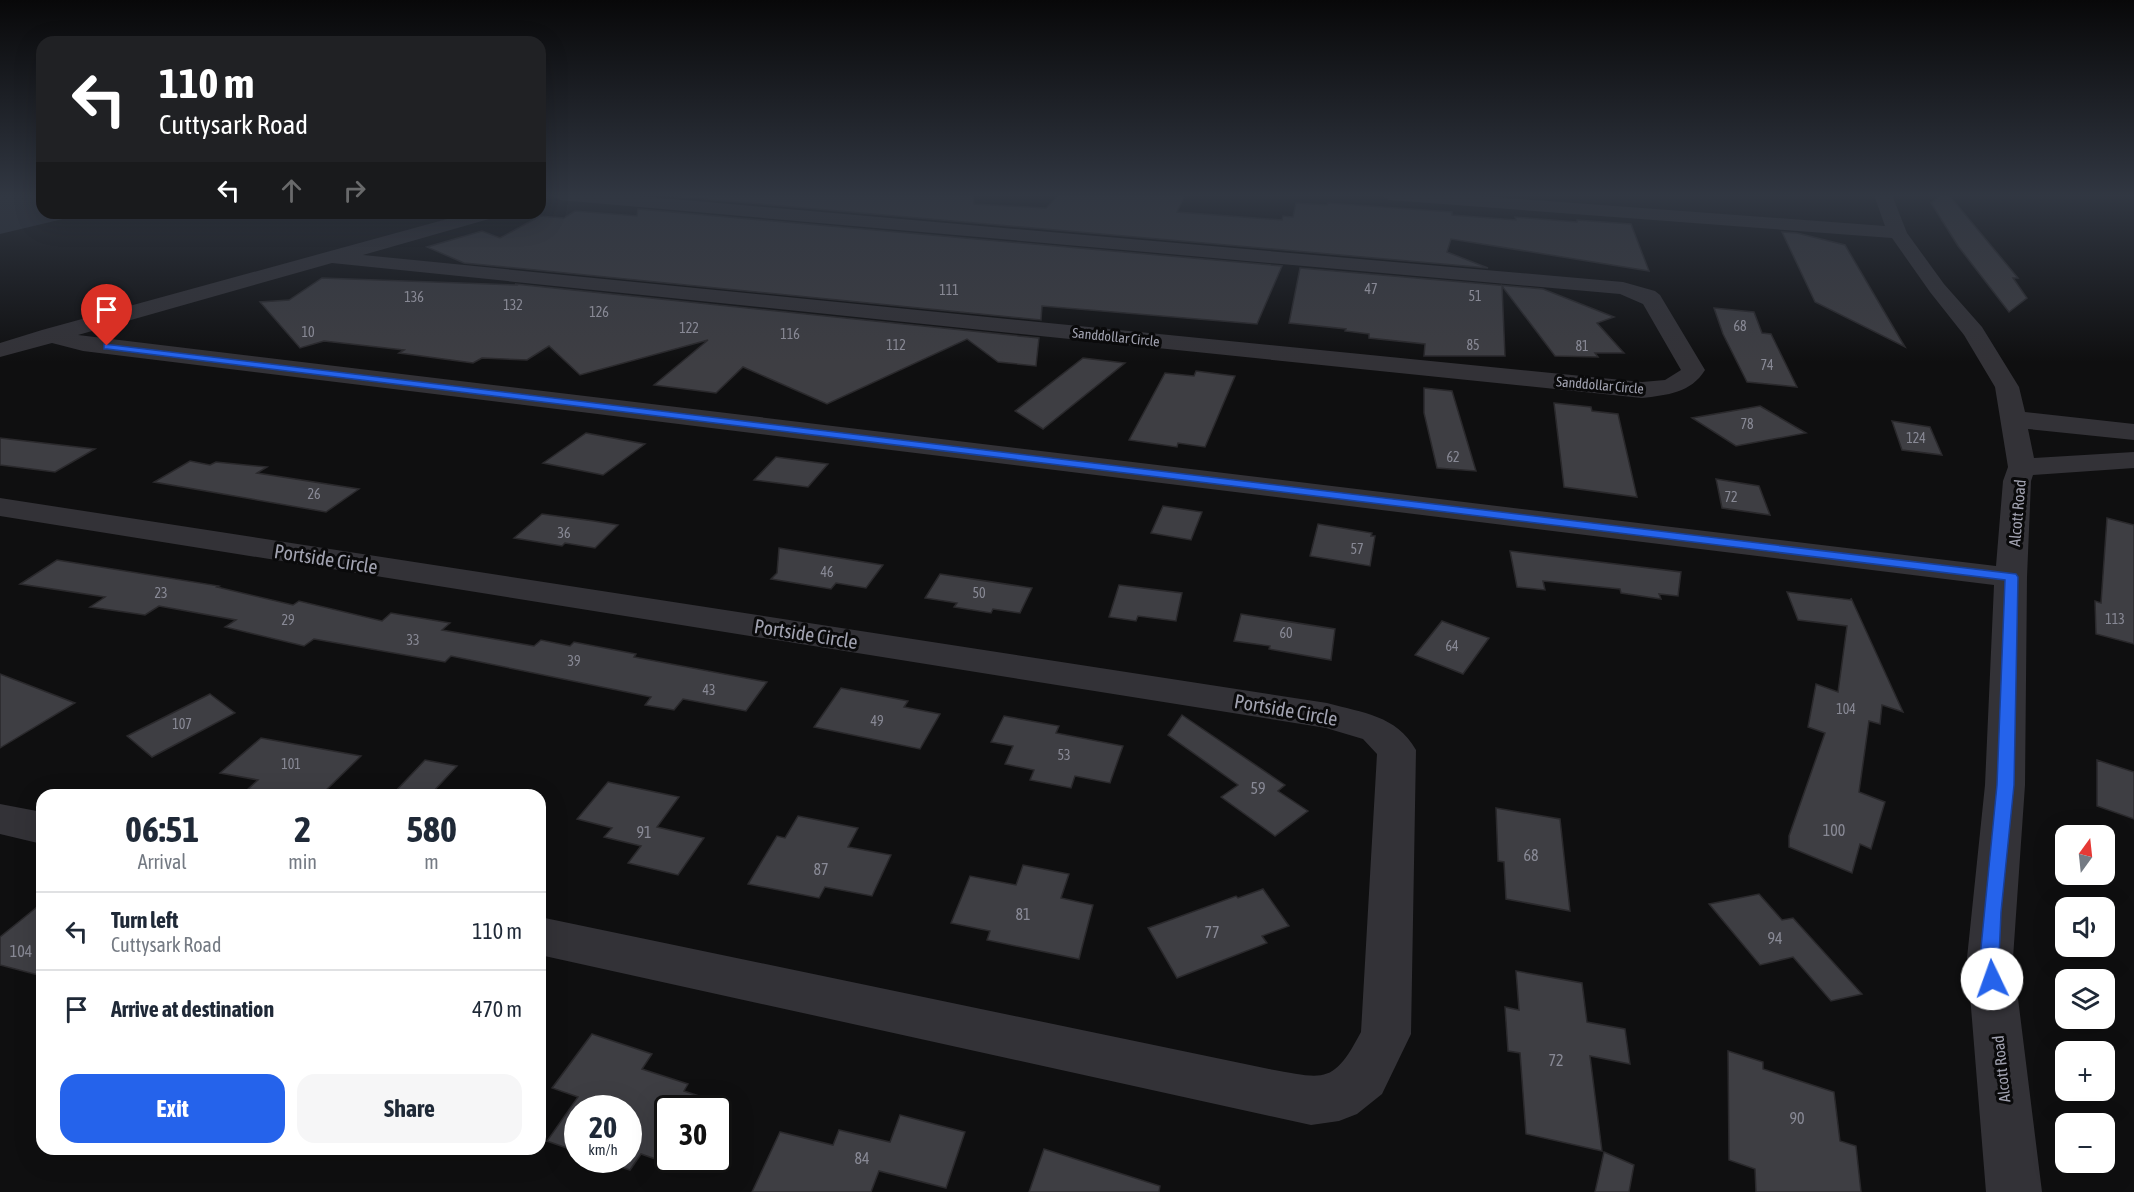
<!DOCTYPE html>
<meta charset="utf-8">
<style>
:root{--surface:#fff;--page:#f6f6f7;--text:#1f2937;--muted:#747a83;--line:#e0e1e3;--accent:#2563eb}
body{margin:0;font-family:"Asap Condensed",sans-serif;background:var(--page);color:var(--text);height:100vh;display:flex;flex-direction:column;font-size:22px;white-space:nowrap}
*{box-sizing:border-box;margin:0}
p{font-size:20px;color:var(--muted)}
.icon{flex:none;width:33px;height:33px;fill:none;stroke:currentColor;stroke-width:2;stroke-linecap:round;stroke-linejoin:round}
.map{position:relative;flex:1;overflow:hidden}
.side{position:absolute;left:36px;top:789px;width:510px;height:366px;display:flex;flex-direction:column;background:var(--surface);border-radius:18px;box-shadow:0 6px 24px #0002}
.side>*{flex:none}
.banner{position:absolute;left:36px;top:36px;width:510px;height:183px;border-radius:18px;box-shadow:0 6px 24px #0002;background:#202124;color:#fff;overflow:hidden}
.needle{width:39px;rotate:15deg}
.fabs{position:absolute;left:2055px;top:825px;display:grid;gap:12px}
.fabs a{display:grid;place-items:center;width:60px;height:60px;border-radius:12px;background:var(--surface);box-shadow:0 6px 24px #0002;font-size:30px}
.speed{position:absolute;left:564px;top:1095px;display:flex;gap:12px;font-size:30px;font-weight:700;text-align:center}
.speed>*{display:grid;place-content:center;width:78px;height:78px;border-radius:50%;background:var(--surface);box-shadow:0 6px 24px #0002;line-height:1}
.speed small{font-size:15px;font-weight:400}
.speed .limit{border:3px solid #111;border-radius:9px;background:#fff;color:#111}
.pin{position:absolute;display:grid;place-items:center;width:51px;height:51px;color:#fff;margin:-62px -26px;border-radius:50% 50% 50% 0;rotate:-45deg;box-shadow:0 0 6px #0007}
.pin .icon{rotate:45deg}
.me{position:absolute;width:66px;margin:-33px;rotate:357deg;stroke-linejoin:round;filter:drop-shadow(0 0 4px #0008)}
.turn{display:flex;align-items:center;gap:21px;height:126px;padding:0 24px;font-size:27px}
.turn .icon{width:78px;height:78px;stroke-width:2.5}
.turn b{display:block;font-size:42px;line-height:51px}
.lanes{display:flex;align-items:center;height:57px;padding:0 24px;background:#0003;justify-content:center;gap:30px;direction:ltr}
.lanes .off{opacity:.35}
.eta{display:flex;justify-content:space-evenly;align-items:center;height:102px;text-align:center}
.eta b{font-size:36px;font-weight:700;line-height:42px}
.action{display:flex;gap:12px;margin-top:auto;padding:12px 24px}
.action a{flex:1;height:69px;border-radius:18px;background:var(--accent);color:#fff;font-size:24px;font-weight:700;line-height:69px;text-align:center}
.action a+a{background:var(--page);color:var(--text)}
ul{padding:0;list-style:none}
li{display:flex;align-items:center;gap:18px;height:78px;padding:0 24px;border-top:2px solid var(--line)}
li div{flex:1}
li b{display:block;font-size:22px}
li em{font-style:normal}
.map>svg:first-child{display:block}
</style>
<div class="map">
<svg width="2134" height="1192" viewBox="0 0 2134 1192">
<rect width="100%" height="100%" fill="#0f0f10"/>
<polygon fill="#2c3039" points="0,195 42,195 42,213 88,213 0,234"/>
<g fill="#3e3e43" stroke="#2a292c" stroke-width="1.5">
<polygon points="658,195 973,195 974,204 1046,208 1059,195 1185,195 1177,212 1282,220 1283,216 1293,217 1296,203 1327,205 1328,203 1452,212 1452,215 1516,220 1515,217 1577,222 1577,220 1631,224 1649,271 1451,239 1447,252 1488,268"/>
<polygon points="1941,195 1949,195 2018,278 2013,278 2027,298 2009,312 1958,246 1931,203"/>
<polygon points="638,209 1282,266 1257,324 1042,306 1041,320 464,263 427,247 482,231 500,238 540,216 564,218 575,211 637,216"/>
<polygon points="1782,232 1797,233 1845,245 1905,347 1815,302"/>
<polygon points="1300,268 1543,289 1614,317 1597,323 1624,353 1595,353 1598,357 1555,356 1502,286 1505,356 1424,356 1425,344 1369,338 1369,334 1345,331 1346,329 1289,323"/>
<polygon points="322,278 518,285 515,284 1039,338 1036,366 998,362 967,339 827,404 743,367 716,393 654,385 708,340 580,375 549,346 527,360 482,358 473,363 399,353 404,350 324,341 300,348 260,302 289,300"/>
<polygon points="1714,308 1754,312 1762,333 1771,334 1797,387 1747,382 1723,334"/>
<polygon points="1083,358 1125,363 1043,429 1015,411"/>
<polygon points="1196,371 1235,376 1205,447 1178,443 1177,447 1129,440 1165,373 1194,376"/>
<polygon points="1424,388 1452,391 1476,471 1437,468 1424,413"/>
<polygon points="1554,403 1591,407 1592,411 1618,414 1637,497 1564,487"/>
<polygon points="1760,406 1806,433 1736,446 1692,418"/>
<polygon points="1892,421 1930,427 1942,455 1902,450"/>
<polygon points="586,433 645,444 603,475 543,463"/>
<polygon points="0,438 95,449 55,472 0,465"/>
<polygon points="776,457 828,464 808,487 754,480"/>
<polygon points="190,461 210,465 216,462 267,467 257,473 359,489 326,512 154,482"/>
<polygon points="1716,479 1759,486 1770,515 1722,508"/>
<polygon points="1163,506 1202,512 1191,540 1151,533"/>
<polygon points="542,514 594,521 618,525 595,548 565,543 562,546 514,538"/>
<polygon points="2107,518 2134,525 2134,644 2096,634 2095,601 2101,603"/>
<polygon points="1318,524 1372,533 1371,536 1375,536 1370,566 1310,556"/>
<polygon points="779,548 846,559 883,565 866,588 836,583 831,589 771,579 777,573"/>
<polygon points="1510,551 1681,572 1678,596 1659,594 1661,599 1621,593 1620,589 1543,581 1545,590 1517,587"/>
<polygon points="57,560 219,586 217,587 293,605 299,601 382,621 391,613 450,623 442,630 534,646 541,640 570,646 574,642 636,654 634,657 767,682 746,711 683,699 674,710 645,705 651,697 451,656 445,662 314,639 304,646 225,627 236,620 159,606 145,615 90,607 105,597 20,584"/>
<polygon points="940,574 1032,588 1020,613 993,609 991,613 954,607 957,603 925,598"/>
<polygon points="1119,585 1182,593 1176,621 1138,616 1136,621 1109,617"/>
<polygon points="1787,592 1851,600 1851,598 1903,712 1882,705 1880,724 1869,721 1859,792 1885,802 1871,849 1860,844 1852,873 1789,847 1789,836 1825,733 1808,727 1816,684 1838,692 1847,626 1798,620"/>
<polygon points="1241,614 1335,629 1331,660 1269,649 1270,646 1234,641"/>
<polygon points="1442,621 1489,638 1463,674 1415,655"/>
<polygon points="0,674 75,703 0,748"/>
<polygon points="841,688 908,701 904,707 940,714 920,749 814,727"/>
<polygon points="210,694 235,713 152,757 127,736"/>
<polygon points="1182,715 1285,785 1278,791 1308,811 1275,836 1221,797 1238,785 1168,735"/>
<polygon points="1004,716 1059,726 1056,733 1123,746 1110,783 1075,776 1071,788 1030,780 1034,770 1005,764 1013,746 991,742"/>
<polygon points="261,738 361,756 321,795 280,795 248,789 258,780 220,773"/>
<polygon points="425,760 457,766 430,795 392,795"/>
<polygon points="2097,760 2134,772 2134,819 2097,806"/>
<polygon points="608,782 679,797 657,827 704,838 678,875 628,863 641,846 604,837 612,828 577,819"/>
<polygon points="1496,808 1560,819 1570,911 1506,899 1504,862 1498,861"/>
<polygon points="798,816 858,828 848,847 891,855 872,896 825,887 819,898 748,884 777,836 785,838"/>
<polygon points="1023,865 1069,874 1061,898 1093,905 1079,959 987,940 990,931 951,923 970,876 1016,885"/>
<polygon points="1263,889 1289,926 1262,936 1267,943 1177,978 1148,928 1236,896 1238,898"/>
<polygon points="1759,894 1782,920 1793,918 1862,994 1831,1001 1793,957 1760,965 1709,904"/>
<polygon points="42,903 42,976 0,965 0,937"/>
<polygon points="1516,971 1582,983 1587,1022 1625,1029 1630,1064 1590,1056 1602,1151 1526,1134 1520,1053 1508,1051 1505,1007 1519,1010"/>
<polygon points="592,1034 652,1054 642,1069 688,1084 684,1091 726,1105 718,1117 718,1108 668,1108 668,1160 694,1160 687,1170 641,1154 630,1170 599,1160 628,1160 628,1108 578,1108 578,1152 547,1141 578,1097 552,1088"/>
<polygon points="1728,1051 1763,1062 1763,1069 1834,1092 1840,1141 1856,1146 1861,1192 1756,1192 1755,1169 1729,1160"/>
<polygon points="900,1115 965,1132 946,1188 879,1171 871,1192 752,1192 780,1132 833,1145 839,1130 890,1142"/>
<polygon points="1044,1149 1160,1186 1159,1192 1029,1192"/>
<polygon points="1604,1152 1634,1165 1629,1192 1595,1192"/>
</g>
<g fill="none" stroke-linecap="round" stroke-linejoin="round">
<g fill="#333237" fill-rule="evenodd">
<path d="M552,195H627L1623,282L1655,291L1660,295L1705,370C1691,393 1667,395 1642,398L332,263L78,335L1996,566L2003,481L2008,467L1995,387L1964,335L1930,292L1892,238L1389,200L1381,195H1467L1885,226L1874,195H1892L1907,233L1944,284L1982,327L2019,387L2025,412L2134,424V440L2028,429L2034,458L2134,452V468L2033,475L2031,481L2027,577L2025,785L2013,958L2042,1192H1986L1967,958L1985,785L1994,585L83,351L52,343L0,357V343L42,330L469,213H499L496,217L363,255L1642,382L1665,380L1681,370L1643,304L1620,294L560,200Z"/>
<path d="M0,498L1327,703C1363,713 1396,715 1416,750L1411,1034L1382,1094L1357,1114L1339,1121L1311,1125L540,955V917L1269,1069C1325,1079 1333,1085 1361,1032L1377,754L1363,739L1326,728L0,516Z"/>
<polygon points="0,804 42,812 42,844 0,834"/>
</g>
</g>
<linearGradient id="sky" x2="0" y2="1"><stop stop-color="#080809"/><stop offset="0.54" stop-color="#313742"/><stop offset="1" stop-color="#313742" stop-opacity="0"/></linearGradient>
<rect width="2134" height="362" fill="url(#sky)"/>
<polygon fill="#2563eb" stroke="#184099" stroke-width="1.5" points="104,344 2016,574 2018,577 2014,785 2001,912 1999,958 2001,979 1999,985 1992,987 1985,985 1982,979 1980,958 1997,785 2005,580 107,349 104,349"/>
<g text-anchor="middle" stroke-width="6" stroke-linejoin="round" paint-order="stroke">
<g font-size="14" fill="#888995">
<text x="1371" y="294">47</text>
<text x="949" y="295">111</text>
<text x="1475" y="301">51</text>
<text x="414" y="302">136</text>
<text x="513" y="310">132</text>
<text x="599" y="317">126</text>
<text x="1740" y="331">68</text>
<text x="689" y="333">122</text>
<text x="308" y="337">10</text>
<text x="790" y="339">116</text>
<text x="896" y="350">112</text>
<text x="1473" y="350">85</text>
<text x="1582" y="351">81</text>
<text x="1767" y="370">74</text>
<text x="1747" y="429">78</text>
<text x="1916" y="443">124</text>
<text x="1453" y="462">62</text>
<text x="314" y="499">26</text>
<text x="1731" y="502">72</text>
<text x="564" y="538">36</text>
<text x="1357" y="554">57</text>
<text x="827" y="577">46</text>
<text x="161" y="598">23</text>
<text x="979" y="598">50</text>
<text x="2115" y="624">113</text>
<text x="288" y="625">29</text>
<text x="1286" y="638">60</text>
<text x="413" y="645">33</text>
<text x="1452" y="651">64</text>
<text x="574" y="666">39</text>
<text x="709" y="695">43</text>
<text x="1846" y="714">104</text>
<text x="877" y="726">49</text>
<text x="182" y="729">107</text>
<text x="1064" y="760">53</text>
<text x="291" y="769">101</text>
</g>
<g font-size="14" fill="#a1a2b0" stroke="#0a0a0b">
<text transform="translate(1116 337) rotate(6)" y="5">Sanddollar Circle</text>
<text transform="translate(1600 385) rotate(5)" y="5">Sanddollar Circle</text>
</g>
<g font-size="16" fill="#a1a2b0" stroke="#0a0a0b">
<text transform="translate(2017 513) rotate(-85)" y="6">Alcott Road</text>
<text transform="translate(2001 1069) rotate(-96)" y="6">Alcott Road</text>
</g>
<g font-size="16" fill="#888995">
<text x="1258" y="794">59</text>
<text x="1834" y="836">100</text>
<text x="644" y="838">91</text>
<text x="1531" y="861">68</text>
<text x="821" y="875">87</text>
<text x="1023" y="920">81</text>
<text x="1212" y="938">77</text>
<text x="1775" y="944">94</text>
<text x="21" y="957">104</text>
<text x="1556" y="1066">72</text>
<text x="1797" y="1124">90</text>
<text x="862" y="1164">84</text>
</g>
<g font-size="20" fill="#a1a2b0" stroke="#0a0a0b">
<text transform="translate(326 559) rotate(9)" y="7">Portside Circle</text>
<text transform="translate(806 634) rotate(9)" y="7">Portside Circle</text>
<text transform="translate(1286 710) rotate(10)" y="7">Portside Circle</text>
</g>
</g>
</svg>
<div class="fabs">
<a><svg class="needle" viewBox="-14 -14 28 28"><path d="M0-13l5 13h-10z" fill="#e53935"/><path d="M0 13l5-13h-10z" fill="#747a83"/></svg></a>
<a><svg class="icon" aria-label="sound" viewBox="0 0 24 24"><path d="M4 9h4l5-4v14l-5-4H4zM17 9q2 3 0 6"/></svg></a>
<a><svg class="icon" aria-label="layers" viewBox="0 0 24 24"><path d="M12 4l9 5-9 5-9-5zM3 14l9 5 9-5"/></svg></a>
<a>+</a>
<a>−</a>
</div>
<div class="speed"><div>20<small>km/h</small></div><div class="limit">30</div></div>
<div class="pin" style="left:107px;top:346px;background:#d93025"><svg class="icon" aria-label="arrive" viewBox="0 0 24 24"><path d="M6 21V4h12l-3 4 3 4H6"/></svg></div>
<svg class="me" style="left:1992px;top:979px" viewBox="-20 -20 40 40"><circle r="19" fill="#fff"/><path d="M0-13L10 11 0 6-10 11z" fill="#2563eb"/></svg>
<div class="banner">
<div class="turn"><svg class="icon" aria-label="left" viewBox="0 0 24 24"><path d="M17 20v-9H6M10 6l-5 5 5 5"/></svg><div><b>110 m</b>Cuttysark Road</div></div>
<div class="lanes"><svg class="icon" aria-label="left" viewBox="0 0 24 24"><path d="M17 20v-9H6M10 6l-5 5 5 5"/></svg><svg class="icon off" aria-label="ahead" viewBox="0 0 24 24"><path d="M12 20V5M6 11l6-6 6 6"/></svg><svg class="icon off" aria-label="right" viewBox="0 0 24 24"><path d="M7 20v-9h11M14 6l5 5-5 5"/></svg></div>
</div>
<section class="side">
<div class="eta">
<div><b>06:51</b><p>Arrival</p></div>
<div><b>2</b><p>min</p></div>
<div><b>580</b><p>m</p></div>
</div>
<ul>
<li><svg class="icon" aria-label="left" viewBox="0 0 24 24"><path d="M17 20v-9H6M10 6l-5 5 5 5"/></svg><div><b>Turn left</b><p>Cuttysark Road</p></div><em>110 m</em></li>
<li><svg class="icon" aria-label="arrive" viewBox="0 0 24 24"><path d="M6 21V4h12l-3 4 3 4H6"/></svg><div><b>Arrive at destination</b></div><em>470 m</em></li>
</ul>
<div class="action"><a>Exit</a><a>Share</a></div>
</section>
</div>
